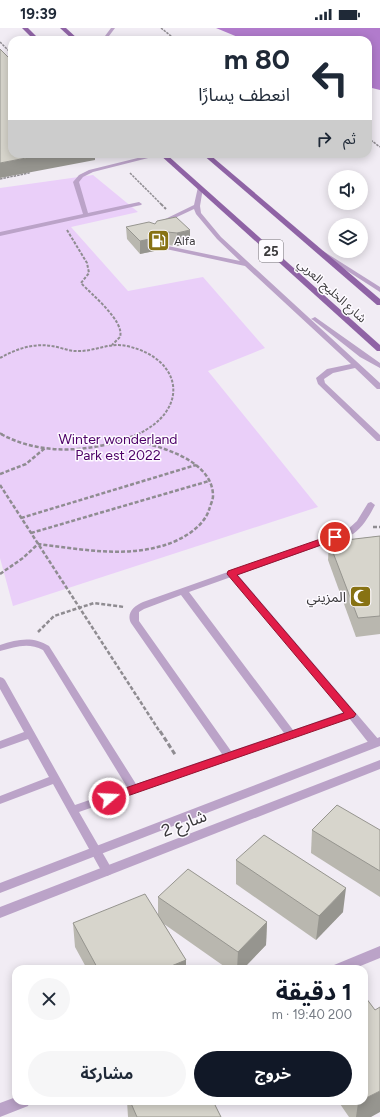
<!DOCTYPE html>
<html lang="ar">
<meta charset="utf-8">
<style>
:root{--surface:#fff;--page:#f6f6f7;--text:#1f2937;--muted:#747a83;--accent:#111827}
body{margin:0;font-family:Figtree,"Noto Sans Arabic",sans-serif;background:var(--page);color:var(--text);direction:rtl;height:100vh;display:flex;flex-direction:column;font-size:15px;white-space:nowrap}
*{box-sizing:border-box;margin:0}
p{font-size:13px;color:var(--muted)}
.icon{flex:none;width:22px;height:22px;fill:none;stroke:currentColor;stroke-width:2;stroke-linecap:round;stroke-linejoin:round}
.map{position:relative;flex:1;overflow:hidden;direction:ltr}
.details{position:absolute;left:12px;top:937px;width:356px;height:140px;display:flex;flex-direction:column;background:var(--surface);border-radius:12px;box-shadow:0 2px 10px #0003;direction:rtl}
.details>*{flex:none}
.guide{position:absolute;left:8px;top:8px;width:364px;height:122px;border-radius:12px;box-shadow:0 2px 10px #0003;direction:rtl;background:#fff;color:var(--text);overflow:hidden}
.tools{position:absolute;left:328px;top:142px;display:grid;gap:8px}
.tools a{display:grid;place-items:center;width:40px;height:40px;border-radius:50%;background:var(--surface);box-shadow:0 2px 10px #0003;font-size:20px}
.pin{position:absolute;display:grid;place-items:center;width:34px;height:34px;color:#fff;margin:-17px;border:2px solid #fff;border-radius:50%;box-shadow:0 1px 4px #0007}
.me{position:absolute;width:44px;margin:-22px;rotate:71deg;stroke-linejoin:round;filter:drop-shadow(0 0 3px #0008)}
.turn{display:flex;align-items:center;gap:14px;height:84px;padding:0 16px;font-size:18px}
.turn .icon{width:52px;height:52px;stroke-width:2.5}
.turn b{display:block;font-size:28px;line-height:34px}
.then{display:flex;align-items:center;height:38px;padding:0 16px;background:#0003;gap:8px;font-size:15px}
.round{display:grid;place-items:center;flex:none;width:42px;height:42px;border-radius:21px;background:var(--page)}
.overview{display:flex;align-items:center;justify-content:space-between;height:68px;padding:0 16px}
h1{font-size:24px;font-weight:700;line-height:30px;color:var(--accent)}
.cta{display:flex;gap:8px;margin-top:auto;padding:8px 16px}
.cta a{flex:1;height:46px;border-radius:24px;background:var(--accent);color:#fff;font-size:16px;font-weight:700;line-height:46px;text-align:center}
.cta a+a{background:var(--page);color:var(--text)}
.status{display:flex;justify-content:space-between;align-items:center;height:28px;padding:0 20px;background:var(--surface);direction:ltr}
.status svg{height:11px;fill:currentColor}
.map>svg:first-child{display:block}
</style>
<div class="status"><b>19:39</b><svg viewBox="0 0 49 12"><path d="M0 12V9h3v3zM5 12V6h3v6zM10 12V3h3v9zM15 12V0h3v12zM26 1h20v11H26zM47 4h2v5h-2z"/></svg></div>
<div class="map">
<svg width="380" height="1089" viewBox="0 0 380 1089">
<rect width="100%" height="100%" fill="#f1ecf4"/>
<polygon fill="#eacff9" points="93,147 138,184 71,199 128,263 203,249 265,320 208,343 318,479 13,578 0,530 0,160"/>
<polygon fill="#b17bcc" points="216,0 380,0 380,62 368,59 368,12 245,12"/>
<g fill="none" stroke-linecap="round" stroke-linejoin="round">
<g stroke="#8f8c91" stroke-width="1.5" stroke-dasharray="2.5 1" stroke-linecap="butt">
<polyline points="161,0 176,12"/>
<polyline points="0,14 12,26"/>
<polyline points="368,110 380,119"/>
<polyline points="130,145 162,177"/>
<polyline points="0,151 29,145 27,142"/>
</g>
<g stroke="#8f8c91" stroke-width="2" stroke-dasharray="3 1.5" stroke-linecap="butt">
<polyline points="161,176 166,181"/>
<path d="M67,202L87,235L89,245L81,255C91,266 125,293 120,309L112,317"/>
<path d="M0,330C16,321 33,315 52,318C60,319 68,323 76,323C94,324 109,314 127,318C184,331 190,383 136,407"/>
<polyline points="0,405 3,407"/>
</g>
<g stroke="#8f8c91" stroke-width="2.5" stroke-dasharray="4 2" stroke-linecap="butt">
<path d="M1,406C43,429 96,424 138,406"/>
<polyline points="0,446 26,436 45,420"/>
<polyline points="0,457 160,704"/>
<polyline points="21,490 196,437"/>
<polyline points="373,499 380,499"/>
<polyline points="31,505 209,453"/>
<path d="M0,546L23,530L38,516C80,521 124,530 165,517C181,512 203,500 209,482C210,478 213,472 213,468C213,430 153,416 125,411"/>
<polyline points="38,604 54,588 94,575 124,579"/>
</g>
<polyline stroke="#8f8c91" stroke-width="3" stroke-dasharray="5 2.5" stroke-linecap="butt" points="160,703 176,728"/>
<g fill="#bba3c8" fill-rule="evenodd">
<polygon points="111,0 115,0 106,12 102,12"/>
<polygon points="154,126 164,126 93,144 83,149 79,154 88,185 139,174 142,176 141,177 0,208 0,204 83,186 73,154 79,147 89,142"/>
<polygon points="198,159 203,160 200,178 201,185 221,209 380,355 380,361 377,361 355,340 333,345 324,351 325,355 380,407 380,413 377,413 318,356 316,350 327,341 351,336 245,238 166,221 166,219 168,218 240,233 217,211 196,186 194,181 160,197 155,196 194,177"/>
<polygon points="323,223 380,259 380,264 321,226 320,225"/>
<polygon points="315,289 380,335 380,340 360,329 313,292 311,291"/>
<path d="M371,474L375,477C369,488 364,498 353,506L238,547L379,712L380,715L379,718H371L349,690L79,784L113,843L111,846L107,848L103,846L53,756L0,776V768L49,749L28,711L0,721V713L24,704L0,661V649L3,650L5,652L75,777L127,759L43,622C28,614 15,619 0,623V617C18,611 33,608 49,618L136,756L222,726L131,595C126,585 134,578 143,574L347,502L357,493L368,475ZM231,549L344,684L293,702L189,564ZM181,567L284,705L231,723L139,593V584L144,581Z"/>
</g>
<g fill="#bba3c8" fill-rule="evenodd">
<polygon points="380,709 380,718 0,865 0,855"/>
<polygon points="380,732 380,741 0,890 0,879"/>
<polygon points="380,918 380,930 353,941 332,941 334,937"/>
<polygon points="16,1069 16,1073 30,1073 28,1078 0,1089 0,1075"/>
</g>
<g fill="#8f63a5" fill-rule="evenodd">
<polygon points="22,0 28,0 40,12 34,12"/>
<polygon points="60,0 66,0 79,12 73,12"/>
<polygon points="159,126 166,126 380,317 380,323 377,323"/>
<polygon points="202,126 209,126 380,271 380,277 377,277"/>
</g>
</g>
<g fill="#b9b7af">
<polygon points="176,189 190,215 177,218 167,217 164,221 140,226 127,211 126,199 155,196"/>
<polygon points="380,508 380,606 356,609 328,532 329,514"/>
<polygon points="312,802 380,802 380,869 311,825"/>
<polygon points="236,832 343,884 316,912 236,856"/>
<polygon points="158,869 267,894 266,917 243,941 228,941 164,896 186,932 186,941 87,941 75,919 73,895 158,888"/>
<polygon points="127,1073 213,1073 221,1089 128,1089"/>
<polygon points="338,1073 364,1073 371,1089 349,1089"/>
</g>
<g fill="#96958f">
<polygon points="47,126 95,126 95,132 0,150 0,135"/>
<polygon points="190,202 190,215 177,218 177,205"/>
<polygon points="167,204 167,217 164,221 140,226 140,213"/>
<polygon points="346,860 343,884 316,912 319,888"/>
<polygon points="267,894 266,917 243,941 237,941 238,924"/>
<polygon points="186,932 186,941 164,941"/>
<polygon points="380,1063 380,1084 371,1089 356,1089 358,1075 361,1073 364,1073 364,1071"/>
</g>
<g fill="#d7d5cc" stroke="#96958f">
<polygon points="0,21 12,33 12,126 47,126 0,135"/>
<polygon points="176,189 190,202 177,205 167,204 164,208 140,213 126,199 149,194 155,196 157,193"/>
<polygon points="380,508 380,588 358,590 329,514"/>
<polygon points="337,777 380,802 380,843 312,802"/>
<polygon points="264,807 346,860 319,888 236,832"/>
<polygon points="188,841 267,894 238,924 158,869"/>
<polygon points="145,866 186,932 164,941 98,941 73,895"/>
<polygon points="366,970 375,982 380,979 380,1063 364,1071 364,971"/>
<polygon points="130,1073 213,1073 221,1089 137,1089"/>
</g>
<polygon fill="#e11d48" stroke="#92132f" points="332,507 338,507 339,509 338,511 237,547 354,684 356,686 354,689 113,773 109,774 105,773 104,770 105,767 344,685 227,546 228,543"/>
<defs>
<symbol id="fuel-square" viewBox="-11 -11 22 22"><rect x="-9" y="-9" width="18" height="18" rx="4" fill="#877213" stroke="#fdfaff"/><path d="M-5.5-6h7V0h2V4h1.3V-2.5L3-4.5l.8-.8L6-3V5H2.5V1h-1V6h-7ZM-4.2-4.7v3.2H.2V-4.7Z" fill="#fff"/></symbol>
<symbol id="mosque-square" viewBox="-11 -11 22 22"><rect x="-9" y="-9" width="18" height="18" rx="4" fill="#877213" stroke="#fdfaff"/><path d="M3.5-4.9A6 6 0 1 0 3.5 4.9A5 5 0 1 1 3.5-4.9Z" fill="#fff"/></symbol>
</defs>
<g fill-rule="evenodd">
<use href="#fuel-square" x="146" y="200" width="25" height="25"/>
<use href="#mosque-square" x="348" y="556" width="25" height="25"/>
</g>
<g text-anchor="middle" stroke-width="3" stroke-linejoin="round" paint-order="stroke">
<g font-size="12" fill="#3a383b" stroke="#fdfaff" text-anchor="start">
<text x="174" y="217">Alfa</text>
</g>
<g font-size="12" fill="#3a383b" stroke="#fdfaff">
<text transform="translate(332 263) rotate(42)" y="4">شارع الخليج العربي</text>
</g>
<rect fill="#fdfaff" stroke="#747276" stroke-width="1" x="259" y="212" width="24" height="22" rx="3"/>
<g font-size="13" font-weight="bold" fill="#3a383b">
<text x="271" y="228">25</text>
</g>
<g font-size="14" fill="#4d0068" stroke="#fdfaff">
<text x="118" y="416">Winter wonderland<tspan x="118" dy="16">Park est 2022</tspan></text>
</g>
<g font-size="14" fill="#3a383b" stroke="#fdfaff" text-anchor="end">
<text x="346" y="574">المزيني</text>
</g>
<g font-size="17" fill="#3a383b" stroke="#fdfaff">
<text transform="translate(184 795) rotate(-21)" y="6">شارع 2</text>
</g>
</g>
</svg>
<div class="tools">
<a><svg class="icon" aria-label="sound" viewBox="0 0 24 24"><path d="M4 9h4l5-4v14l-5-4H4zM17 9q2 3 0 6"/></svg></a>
<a><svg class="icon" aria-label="layers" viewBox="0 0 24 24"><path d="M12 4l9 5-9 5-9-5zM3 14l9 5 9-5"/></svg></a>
</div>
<div class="pin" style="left:335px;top:509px;background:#d93025"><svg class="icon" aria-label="arrive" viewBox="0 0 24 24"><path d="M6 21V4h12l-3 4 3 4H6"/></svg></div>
<svg class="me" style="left:109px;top:770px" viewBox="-20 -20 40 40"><circle r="17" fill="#e11d48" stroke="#fff" stroke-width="3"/><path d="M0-11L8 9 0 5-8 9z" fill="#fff"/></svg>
<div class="guide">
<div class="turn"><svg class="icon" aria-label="left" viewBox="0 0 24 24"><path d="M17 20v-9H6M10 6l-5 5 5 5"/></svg><div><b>80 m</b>انعطف يسارًا</div></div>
<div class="then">ثم<svg class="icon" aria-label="right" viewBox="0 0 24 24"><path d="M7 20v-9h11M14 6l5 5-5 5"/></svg></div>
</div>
<section class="details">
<div class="overview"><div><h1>1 دقيقة</h1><p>200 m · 19:40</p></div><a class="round"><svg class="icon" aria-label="close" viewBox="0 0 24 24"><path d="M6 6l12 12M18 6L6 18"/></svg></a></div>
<div class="cta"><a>خروج</a><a>مشاركة</a></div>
</section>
</div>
